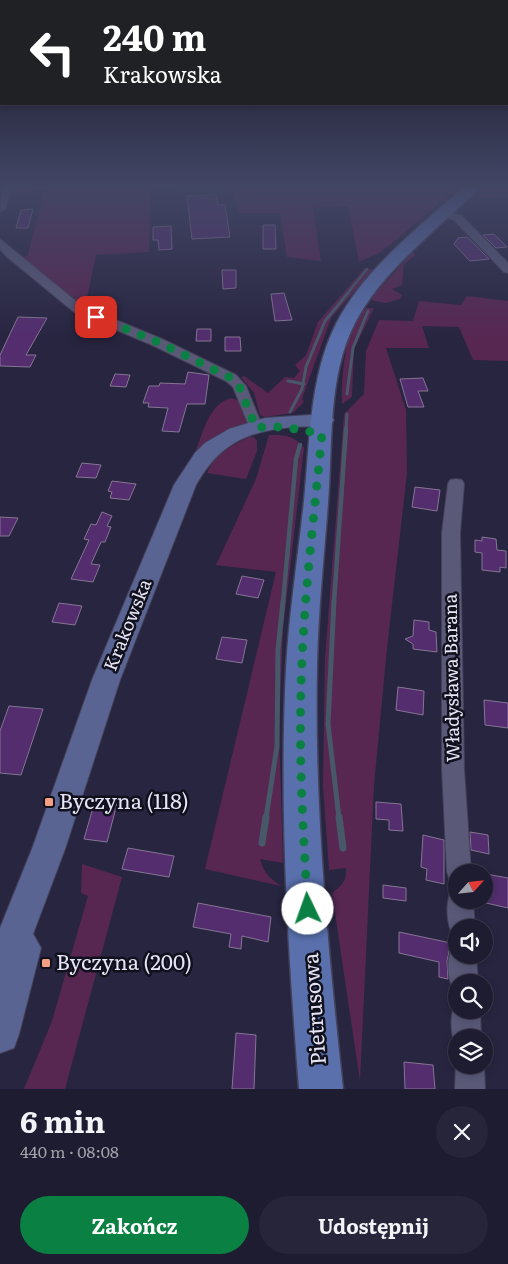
<!DOCTYPE html>
<html lang="pl">
<meta charset="utf-8">
<style>
:root{--surface:#1e1c31;--page:#262539;--text:#f1f3f6;--muted:#a1a1ab;--line:#3c3a4d;--accent:#0b8043}
body{margin:0;font-family:Literata,serif;background:var(--page);color:var(--text);height:100vh;display:flex;flex-direction:column;font-size:19px;white-space:nowrap}
*{box-sizing:border-box;margin:0}
p{font-size:16px;color:var(--muted)}
.icon{flex:none;width:28px;height:28px;fill:none;stroke:currentColor;stroke-width:2;stroke-linecap:round;stroke-linejoin:round}
.map{position:relative;height:1089px;overflow:hidden}
.panel{display:flex;flex-direction:column;background:var(--surface);flex:1}
.panel>*{flex:none}
.hud{position:absolute;left:0px;top:0px;width:509px;height:105px;box-shadow:0 2px 8px #0003,0 0 0 1px var(--line);background:#202124;color:#fff;overflow:hidden}
.needle{width:32px;rotate:63deg}
.fabs{position:absolute;left:448px;top:864px;display:grid;gap:10px}
.fabs a{display:grid;place-items:center;width:45px;height:45px;border-radius:50%;background:var(--surface);box-shadow:0 2px 8px #0003,0 0 0 1px var(--line);font-size:25px}
.pin{position:absolute;display:grid;place-items:center;width:42px;height:42px;color:#fff;margin:-21px;border-radius:10px;box-shadow:0 2px 8px #0006}
.me{position:absolute;width:55px;margin:-28px;rotate:357deg;stroke-linejoin:round;filter:drop-shadow(0 0 4px #0008)}
.turn{display:flex;align-items:center;gap:18px;height:105px;padding:0 20px;font-size:22px}
.turn .icon{width:65px;height:65px;stroke-width:2.5}
.turn b{display:block;font-size:35px;line-height:42px}
.round{display:grid;place-items:center;flex:none;width:52px;height:52px;border-radius:26px;background:var(--page)}
.head{display:flex;align-items:center;justify-content:space-between;height:85px;padding:0 20px}
h1{font-size:30px;font-weight:700;line-height:38px}
.primary-button{display:flex;gap:10px;margin-top:auto;padding:10px 20px}
.primary-button a{flex:1;height:58px;border-radius:30px;background:var(--accent);color:#fff;font-size:20px;font-weight:700;line-height:58px;text-align:center}
.primary-button a+a{background:var(--page);color:var(--text)}
.map>svg:first-child{display:block}
</style>
<div class="map">
<svg width="508" height="1089" viewBox="0 0 508 1089">
<rect width="100%" height="100%" fill="#282541"/>
<g fill="#572752">
<polygon points="13,185 176,185 176,186 151,188 149,252 96,255 85,307 22,258 28,255 44,190 12,194"/>
<polygon points="231,185 462,185 381,252 359,262 348,206 313,208 321,261 287,257 280,213 239,213"/>
<polygon points="480,185 508,185 508,197 480,198 474,191"/>
<polygon points="413,252 415,255 404,264 402,285 392,289 402,295 400,299 386,303 374,301 371,298"/>
<polygon points="365,268 373,270 331,318 302,399 304,402 293,413 265,417 260,415 254,393 241,377 244,376 268,393 285,377 294,378 300,371 295,365 306,355 318,322"/>
<path d="M467,296L508,301V361L473,360L459,327L422,326L429,348H386L406,410L407,473L387,648L374,785L360,1081L332,893C342,886 347,881 346,868L329,870L323,785L325,658L344,414L364,394L366,351L379,320L413,321L419,301L461,305Z"/>
<path d="M366,308H374L354,349L352,397L342,404C341,380 345,323 366,308Z"/>
<path d="M232,398L239,401L246,422L244,425L194,456C202,436 208,403 232,398Z"/>
<path d="M269,435C284,435 294,435 304,448L283,629L279,728L283,863L260,859C263,872 270,879 281,886L205,869L276,572L216,565L256,479Z"/>
<path d="M250,437H254L257,441V451L246,479L207,473C214,455 233,444 250,437Z"/>
<polygon points="82,864 122,877 65,1089 24,1089 52,1021 88,896 81,893"/>
</g>
<g fill="none" stroke-linecap="round" stroke-linejoin="round">
<polyline stroke="#475869" stroke-width="2.5" points="347,294 367,269"/>
<g stroke="#475869" stroke-width="3">
<polyline points="288,381 304,384"/>
<polyline points="347,394 353,348 368,311"/>
<polyline points="290,412 302,389 306,367 325,321 348,293"/>
<polyline points="346,430 347,414"/>
</g>
<g stroke="#475869" stroke-width="4.5">
<polyline points="283,602 296,459 300,445"/>
<polyline points="334,602 346,429"/>
</g>
<g stroke="#475869" stroke-width="5">
<polyline points="334,601 328,724 339,818"/>
<polyline points="266,818 277,746 278,650 283,601"/>
</g>
<g stroke="#475869" stroke-width="7">
<polyline points="339,817 343,848"/>
<polyline points="262,843 266,817"/>
</g>
</g>
<g fill="#532d6e" stroke="#857593">
<polygon points="216,195 218,205 225,205 230,237 192,239 187,196"/>
<polygon points="33,209 28,228 16,228 21,210"/>
<polygon points="263,225 275,225 276,249 263,249"/>
<polygon points="171,226 172,249 159,250 158,240 153,240 153,227"/>
<polygon points="494,234 507,247 496,248 483,235"/>
<polygon points="467,237 489,259 470,261 454,244 458,238"/>
<polygon points="222,270 236,270 236,288 223,289"/>
<polygon points="284,293 292,320 275,321 271,294"/>
<polygon points="18,317 47,318 26,355 36,355 30,367 0,366 0,355"/>
<polygon points="197,329 211,329 211,341 196,341"/>
<polygon points="225,337 240,337 241,351 225,351"/>
<polygon points="188,372 209,375 205,404 187,404 179,432 162,431 168,408 148,407 149,403 143,403 149,386 159,386 160,383 185,384"/>
<polygon points="115,374 130,375 126,387 110,386"/>
<polygon points="423,378 428,391 418,391 424,407 408,407 400,379"/>
<polygon points="82,463 101,465 96,478 76,477"/>
<polygon points="112,481 136,484 129,500 110,498 112,492 108,491"/>
<polygon points="415,487 440,490 437,511 412,507"/>
<polygon points="102,512 112,516 107,526 111,527 105,542 101,542 91,564 100,565 93,582 71,579 89,540 84,539 91,524 96,525"/>
<polygon points="0,517 18,518 9,536 0,536"/>
<polygon points="482,537 496,539 497,550 506,551 506,568 500,567 500,572 482,570 482,553 475,552 475,540 482,541"/>
<polygon points="242,576 264,580 258,598 236,594"/>
<polygon points="59,603 82,606 75,625 52,622"/>
<polygon points="414,620 429,622 429,630 436,632 437,652 413,649 413,644 405,639 413,636"/>
<polygon points="222,637 247,640 242,663 216,659"/>
<polygon points="398,687 424,691 423,715 396,710"/>
<polygon points="484,700 508,703 508,728 485,725"/>
<polygon points="9,706 43,709 21,775 0,773 0,731"/>
<polygon points="96,797 118,800 107,842 84,839"/>
<polygon points="376,802 401,804 403,831 389,830 389,820 376,819"/>
<polygon points="470,832 488,835 489,854 471,850"/>
<polygon points="423,835 444,840 444,884 426,880 427,869 421,867"/>
<polygon points="128,848 174,856 169,877 122,869"/>
<polygon points="486,874 508,878 508,908 486,903"/>
<polygon points="383,885 406,888 406,901 383,898"/>
<polygon points="198,903 271,917 268,942 242,936 241,949 229,947 231,934 193,927"/>
<polygon points="399,932 451,943 447,961 448,979 439,977 439,962 399,953"/>
<polygon points="236,1033 256,1035 254,1089 232,1089"/>
<polygon points="404,1062 433,1065 435,1089 405,1089"/>
</g>
<g fill="none" stroke-linecap="round" stroke-linejoin="round">
<defs>
<g id="street">
<polygon points="3,185 13,185 5,209 0,212"/>
<polygon points="445,210 462,216 508,263 508,273 504,272 454,220 441,215 441,211"/>
<polygon points="0,239 82,306 162,339 236,375 246,386 263,428 261,431 251,431 233,387 226,381 152,345 74,312 6,256 0,249"/>
<polygon points="456,479 462,480 464,484 460,533 464,769 471,872 456,872 456,883 450,881 447,872 442,769 442,533 448,484 450,480"/>
<path d="M456,889V900H473L475,928H456V939L453,937C447,923 445,905 451,891Z"/>
<path d="M456,944V955H476L478,982H456V992C447,984 445,952 456,944Z"/>
<path d="M456,1000V1010H480L481,1038H456V1047C450,1032 450,1014 456,1000Z"/>
<polygon points="456,1061 456,1065 484,1065 485,1089 455,1089"/>
</g>
<path id="secondary" d="M324,414L331,416L334,420L331,424C319,427 306,426 293,427C247,431 219,444 196,485L120,680L65,849L33,934L41,948L19,1034L14,1048L0,1053V928L32,849L92,680L174,485L195,453L205,443L229,429L265,418Z"/>
<path id="primary" d="M466,185H481C471,198 458,208 446,219C413,250 376,282 355,323C327,377 333,445 328,503C324,557 318,612 317,666C314,808 328,949 343,1089H299C288,949 279,809 286,669C289,613 298,557 304,501C310,443 309,379 335,326C363,269 420,227 466,185Z"/>
</defs>
<use href="#street" stroke="#444159" stroke-width="2"/>
<use href="#secondary" stroke="#444159" stroke-width="2"/>
<use href="#primary" stroke="#444159" stroke-width="3"/>
<use href="#street" fill="#5a5978" fill-rule="evenodd"/>
<use href="#secondary" fill="#5a6492" fill-rule="evenodd"/>
<use href="#primary" fill="#5970ad" fill-rule="evenodd"/>
</g>
<linearGradient id="sky" x2="0" y2="1"><stop stop-color="#161424"/><stop offset="0.55" stop-color="#424665"/><stop offset="1" stop-color="#424665" stop-opacity="0"/></linearGradient>
<rect width="508" height="338" fill="url(#sky)"/>
<g fill="none" stroke-linecap="round" stroke-linejoin="round">
<path stroke="#0b8043" stroke-width="9" stroke-dasharray="0 16.2" d="M96,317L158,342L231,378L239,386L256,428C278,424 300,430 322,434C314,518 303,603 301,688C299,761 303,835 308,909"/>
</g>
<g fill="#f39f83" stroke="#11101d" stroke-width="2">
<rect x="44" y="797" width="10" height="10" rx="2.5"/>
<rect x="41" y="958" width="10" height="10" rx="2.5"/>
</g>
<g text-anchor="middle" stroke-width="5" stroke-linejoin="round" paint-order="stroke">
<g font-size="18" fill="#e5e5f7" stroke="#11101d">
<text transform="translate(128 625) rotate(-68)" y="6">Krakowska</text>
<text transform="translate(452 678) rotate(-91)" y="6">Władysława Barana</text>
</g>
<g font-size="21" fill="#e5e5f7" stroke="#11101d" text-anchor="start">
<text x="59" y="809">Byczyna (118)</text>
<text x="56" y="970">Byczyna (200)</text>
</g>
<g font-size="21" fill="#e5e5f7" stroke="#11101d">
<text transform="translate(315 1009) rotate(-94)" y="7">Pietrusowa</text>
</g>
</g>
</svg>
<div class="fabs">
<a><svg class="needle" viewBox="-14 -14 28 28"><path d="M0-13l5 13h-10z" fill="#e53935"/><path d="M0 13l5-13h-10z" fill="#a1a1ab"/></svg></a>
<a><svg class="icon" aria-label="sound" viewBox="0 0 24 24"><path d="M4 9h4l5-4v14l-5-4H4zM17 9q2 3 0 6"/></svg></a>
<a><svg class="icon" aria-label="search" viewBox="0 0 24 24"><circle cx="10" cy="10" r="6"/><path d="M15 15l6 6"/></svg></a>
<a><svg class="icon" aria-label="layers" viewBox="0 0 24 24"><path d="M12 4l9 5-9 5-9-5zM3 14l9 5 9-5"/></svg></a>
</div>
<div class="pin" style="left:96px;top:317px;background:#d93025"><svg class="icon" aria-label="arrive" viewBox="0 0 24 24"><path d="M6 21V4h12l-3 4 3 4H6"/></svg></div>
<svg class="me" style="left:308px;top:909px" viewBox="-20 -20 40 40"><circle r="19" fill="#fff"/><path d="M0-13L10 11 0 6-10 11z" fill="#0b8043"/></svg>
<div class="hud">
<div class="turn"><svg class="icon" aria-label="left" viewBox="0 0 24 24"><path d="M17 20v-9H6M10 6l-5 5 5 5"/></svg><div><b>240 m</b>Krakowska</div></div>
</div>
</div>
<section class="panel">
<div class="head"><div><h1>6 min</h1><p>440 m · 08:08</p></div><a class="round"><svg class="icon" aria-label="close" viewBox="0 0 24 24"><path d="M6 6l12 12M18 6L6 18"/></svg></a></div>
<div class="primary-button"><a>Zakończ</a><a>Udostępnij</a></div>
</section>
